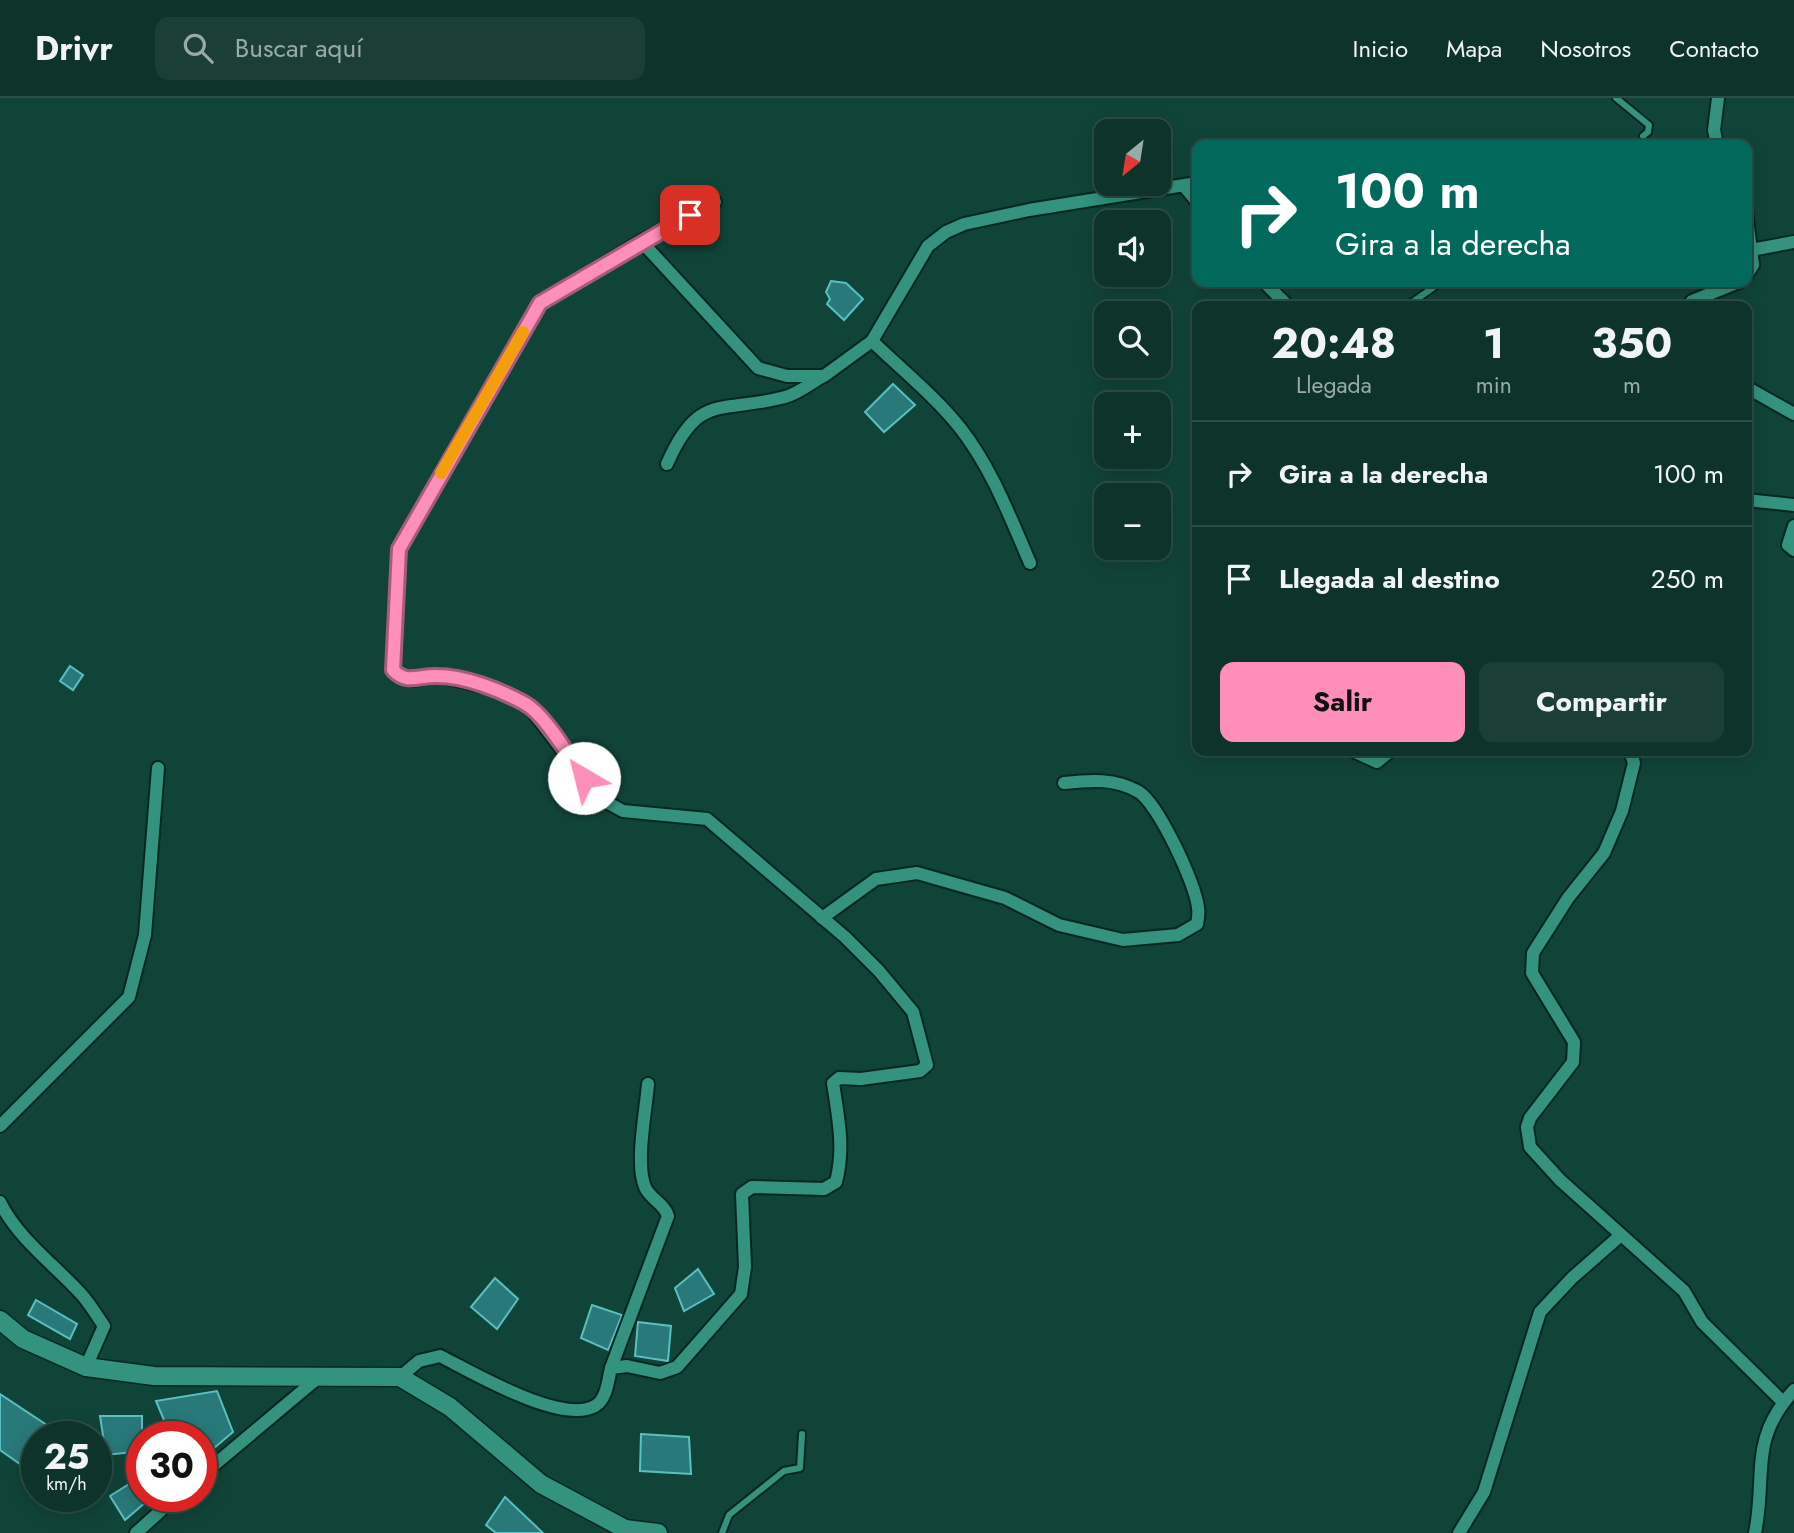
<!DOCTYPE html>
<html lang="es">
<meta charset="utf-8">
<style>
:root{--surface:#0d332b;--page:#1b3f37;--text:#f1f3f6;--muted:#9aaaa9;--line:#2d4e47;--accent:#ff8eba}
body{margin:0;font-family:Jost,sans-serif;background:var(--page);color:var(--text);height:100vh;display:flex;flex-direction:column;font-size:26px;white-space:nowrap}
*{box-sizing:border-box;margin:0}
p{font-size:23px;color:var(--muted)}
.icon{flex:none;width:38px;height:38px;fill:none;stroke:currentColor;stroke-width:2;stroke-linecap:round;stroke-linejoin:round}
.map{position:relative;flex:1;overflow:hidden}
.drawer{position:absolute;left:1192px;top:203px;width:560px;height:455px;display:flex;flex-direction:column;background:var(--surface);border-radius:14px;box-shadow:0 4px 18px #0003,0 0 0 2px var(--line)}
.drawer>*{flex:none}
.hud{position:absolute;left:1192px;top:42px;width:560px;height:147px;border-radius:14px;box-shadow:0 4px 18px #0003,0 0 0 2px var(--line);background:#00695c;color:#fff;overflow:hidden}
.needle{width:46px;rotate:210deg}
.tools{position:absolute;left:1094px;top:21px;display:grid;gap:14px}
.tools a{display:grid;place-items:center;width:77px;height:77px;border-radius:14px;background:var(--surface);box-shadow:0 4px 18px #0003,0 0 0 2px var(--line);font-size:35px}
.speed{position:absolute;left:21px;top:1323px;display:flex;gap:14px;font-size:35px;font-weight:700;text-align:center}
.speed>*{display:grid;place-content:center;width:91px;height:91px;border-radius:50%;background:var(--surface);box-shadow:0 4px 18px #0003,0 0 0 2px var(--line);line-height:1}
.speed small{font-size:18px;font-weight:400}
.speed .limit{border:10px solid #d22;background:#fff;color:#111}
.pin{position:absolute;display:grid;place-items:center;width:60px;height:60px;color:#fff;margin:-30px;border-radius:14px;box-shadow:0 4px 10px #0006}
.me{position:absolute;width:77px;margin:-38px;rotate:323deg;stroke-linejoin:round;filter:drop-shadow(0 0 5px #0008)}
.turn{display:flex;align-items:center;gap:24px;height:147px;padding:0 28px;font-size:32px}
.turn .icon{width:91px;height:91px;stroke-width:2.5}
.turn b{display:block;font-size:49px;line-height:60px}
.eta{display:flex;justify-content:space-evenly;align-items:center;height:119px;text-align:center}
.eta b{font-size:42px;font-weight:700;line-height:49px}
.cta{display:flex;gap:14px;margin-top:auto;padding:14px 28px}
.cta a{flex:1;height:80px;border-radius:14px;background:var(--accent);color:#111;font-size:28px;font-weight:700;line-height:80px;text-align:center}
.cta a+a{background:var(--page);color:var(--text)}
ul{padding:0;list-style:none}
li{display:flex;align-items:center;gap:21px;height:105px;padding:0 28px;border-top:2px solid var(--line)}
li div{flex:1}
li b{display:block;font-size:26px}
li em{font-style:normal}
header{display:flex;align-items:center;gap:42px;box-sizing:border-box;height:98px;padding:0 35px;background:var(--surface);border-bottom:2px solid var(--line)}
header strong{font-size:33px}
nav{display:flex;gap:38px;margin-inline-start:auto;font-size:24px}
.search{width:490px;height:63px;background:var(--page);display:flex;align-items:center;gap:18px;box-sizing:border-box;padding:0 24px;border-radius:14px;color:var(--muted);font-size:26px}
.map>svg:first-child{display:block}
</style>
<header>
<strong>Drivr</strong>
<div class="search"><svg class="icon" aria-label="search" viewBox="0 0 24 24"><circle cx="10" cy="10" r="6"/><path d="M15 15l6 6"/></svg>Buscar aquí</div>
<nav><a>Inicio</a><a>Mapa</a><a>Nosotros</a><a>Contacto</a></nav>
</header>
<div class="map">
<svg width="1794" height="1435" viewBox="0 0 1794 1435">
<rect width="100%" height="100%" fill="#114439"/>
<g fill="#29797a" stroke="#5abfc0" stroke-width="2">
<polygon points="831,183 846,185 863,201 844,222 827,206 830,201 826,194"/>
<polygon points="893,286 915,307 884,334 865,314"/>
<polygon points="70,568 83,577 73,592 60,583"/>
<polygon points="698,1171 714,1196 684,1213 675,1190"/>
<polygon points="495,1180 518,1201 497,1231 471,1209"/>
<polygon points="36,1202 77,1226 70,1241 28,1217"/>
<polygon points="592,1207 622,1217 608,1252 581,1240"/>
<polygon points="638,1224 671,1228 668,1263 635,1258"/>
<polygon points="217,1293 233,1334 201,1361 201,1339 171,1339 156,1303"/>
<polygon points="0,1296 65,1339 37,1339 37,1378 0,1352"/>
<polygon points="100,1318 142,1318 142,1353 106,1357"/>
<polygon points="641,1336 689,1339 691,1376 640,1373"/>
<polygon points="137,1381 142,1388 142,1398 153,1398 125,1422 110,1398"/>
<polygon points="505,1399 543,1435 496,1435 486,1427"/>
</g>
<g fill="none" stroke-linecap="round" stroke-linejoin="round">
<defs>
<g id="service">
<polyline points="1616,0 1649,27 1648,34 1643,38"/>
<polyline points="1407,208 1441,184"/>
<polyline points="722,1435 729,1417 784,1373 800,1370 802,1336"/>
</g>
<g id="minor">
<polyline points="1717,47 1714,32 1718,0"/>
<polyline points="1184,88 1197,104"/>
<polyline points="1746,113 1753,167 1746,178"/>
<polyline points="641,143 758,270 787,278 824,278 872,243 928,148 946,134 964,126 1029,112 1197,85"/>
<polyline points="1751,152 1794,144"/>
<polyline points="1264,184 1288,208"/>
<polyline points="1688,208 1692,203 1739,184"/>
<path d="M872,243C901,271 936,299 961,331C992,371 1010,419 1030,465"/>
<polyline points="1746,289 1794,316"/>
<path d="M667,366C699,293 721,316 785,299C799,295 811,285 823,278"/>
<polyline points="1746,402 1794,407"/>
<polyline points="1794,428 1788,447 1794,452"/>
<polyline points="1353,653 1377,664 1390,653"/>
<polyline points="1630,653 1634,665 1622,713 1604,755 1568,800 1533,855 1532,875 1574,944 1573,964 1530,1020 1527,1029 1530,1049 1560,1082 1684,1193 1702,1224 1783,1304"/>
<path d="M822,820L876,781L917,775L1005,800L1059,827L1123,842L1178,837L1197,826C1198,821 1199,815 1198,810C1196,786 1158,706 1139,694C1115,680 1090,682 1064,685"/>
<polyline points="0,1028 129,899 145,837 158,670"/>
<path d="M0,1104C18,1141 55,1167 82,1197C90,1206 97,1218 104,1228L86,1269"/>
<path d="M611,1270L668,1118C664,1105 650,1101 645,1089C635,1066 646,1012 648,986"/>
<path d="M400,1279L419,1263L440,1258C472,1274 561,1327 595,1308C607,1301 608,1282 611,1270L627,1268L660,1275L677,1269L741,1196L745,1169L742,1096L752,1089L824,1091L836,1084C845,1050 838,1019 833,985L839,980L861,981L920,973L927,967L913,914L879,873L845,839L707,721L623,713L599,700L527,606L488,589L437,578L415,582L399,578L393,572L399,451L540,205L641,143L715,104"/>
<polyline points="201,1378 319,1279"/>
<polyline points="136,1435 177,1398"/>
<polyline points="1459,1435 1484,1394 1540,1214 1572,1180 1621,1137"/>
<path d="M1755,1435C1767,1375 1748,1343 1794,1292"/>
</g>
<polyline id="secondary" points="0,1222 23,1241 86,1269 154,1278 400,1279 450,1309 541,1386 625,1431 658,1435"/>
</defs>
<use href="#service" stroke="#092721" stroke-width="10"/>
<use href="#minor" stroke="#092721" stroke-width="16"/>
<use href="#secondary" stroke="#092721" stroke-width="21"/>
<use href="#service" stroke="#33937e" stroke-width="6"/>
<use href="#minor" stroke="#33937e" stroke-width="12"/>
<use href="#secondary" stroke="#33937e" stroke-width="18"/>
</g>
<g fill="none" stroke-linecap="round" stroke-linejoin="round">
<defs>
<path id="route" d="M584,680C570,660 545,616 524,605C500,592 465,578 437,578C420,577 407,587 393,572L399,451L540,205L690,117"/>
</defs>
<use href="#route" stroke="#a65c79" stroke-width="18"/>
<use href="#route" stroke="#ff8eba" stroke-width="12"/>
<polyline stroke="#f59e0b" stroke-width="12" points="441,375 523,234"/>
</g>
</svg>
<div class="tools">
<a><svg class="needle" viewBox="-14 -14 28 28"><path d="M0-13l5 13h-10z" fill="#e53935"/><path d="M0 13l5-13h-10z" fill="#9aaaa9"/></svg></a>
<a><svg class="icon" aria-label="sound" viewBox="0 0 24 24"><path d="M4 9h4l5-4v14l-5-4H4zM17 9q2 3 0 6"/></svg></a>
<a><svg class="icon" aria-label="search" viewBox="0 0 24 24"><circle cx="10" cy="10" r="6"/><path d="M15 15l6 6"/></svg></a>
<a>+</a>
<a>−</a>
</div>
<div class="speed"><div>25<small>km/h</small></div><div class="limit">30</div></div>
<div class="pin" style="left:690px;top:117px;background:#d93025"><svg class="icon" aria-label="arrive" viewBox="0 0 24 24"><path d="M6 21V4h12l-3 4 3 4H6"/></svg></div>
<svg class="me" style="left:584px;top:680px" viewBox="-20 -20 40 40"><circle r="19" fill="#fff"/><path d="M0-13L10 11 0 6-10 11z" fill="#ff8eba"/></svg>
<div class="hud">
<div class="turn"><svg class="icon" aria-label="right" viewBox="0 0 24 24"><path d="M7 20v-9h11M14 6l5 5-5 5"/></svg><div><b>100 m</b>Gira a la derecha</div></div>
</div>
<section class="drawer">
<div class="eta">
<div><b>20:48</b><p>Llegada</p></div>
<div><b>1</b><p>min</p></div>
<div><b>350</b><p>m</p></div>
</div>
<ul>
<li><svg class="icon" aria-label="right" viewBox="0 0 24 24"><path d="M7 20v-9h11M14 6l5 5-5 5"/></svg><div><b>Gira a la derecha</b></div><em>100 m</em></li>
<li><svg class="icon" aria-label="arrive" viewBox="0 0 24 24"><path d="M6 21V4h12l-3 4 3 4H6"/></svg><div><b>Llegada al destino</b></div><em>250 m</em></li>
</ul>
<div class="cta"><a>Salir</a><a>Compartir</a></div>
</section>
</div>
